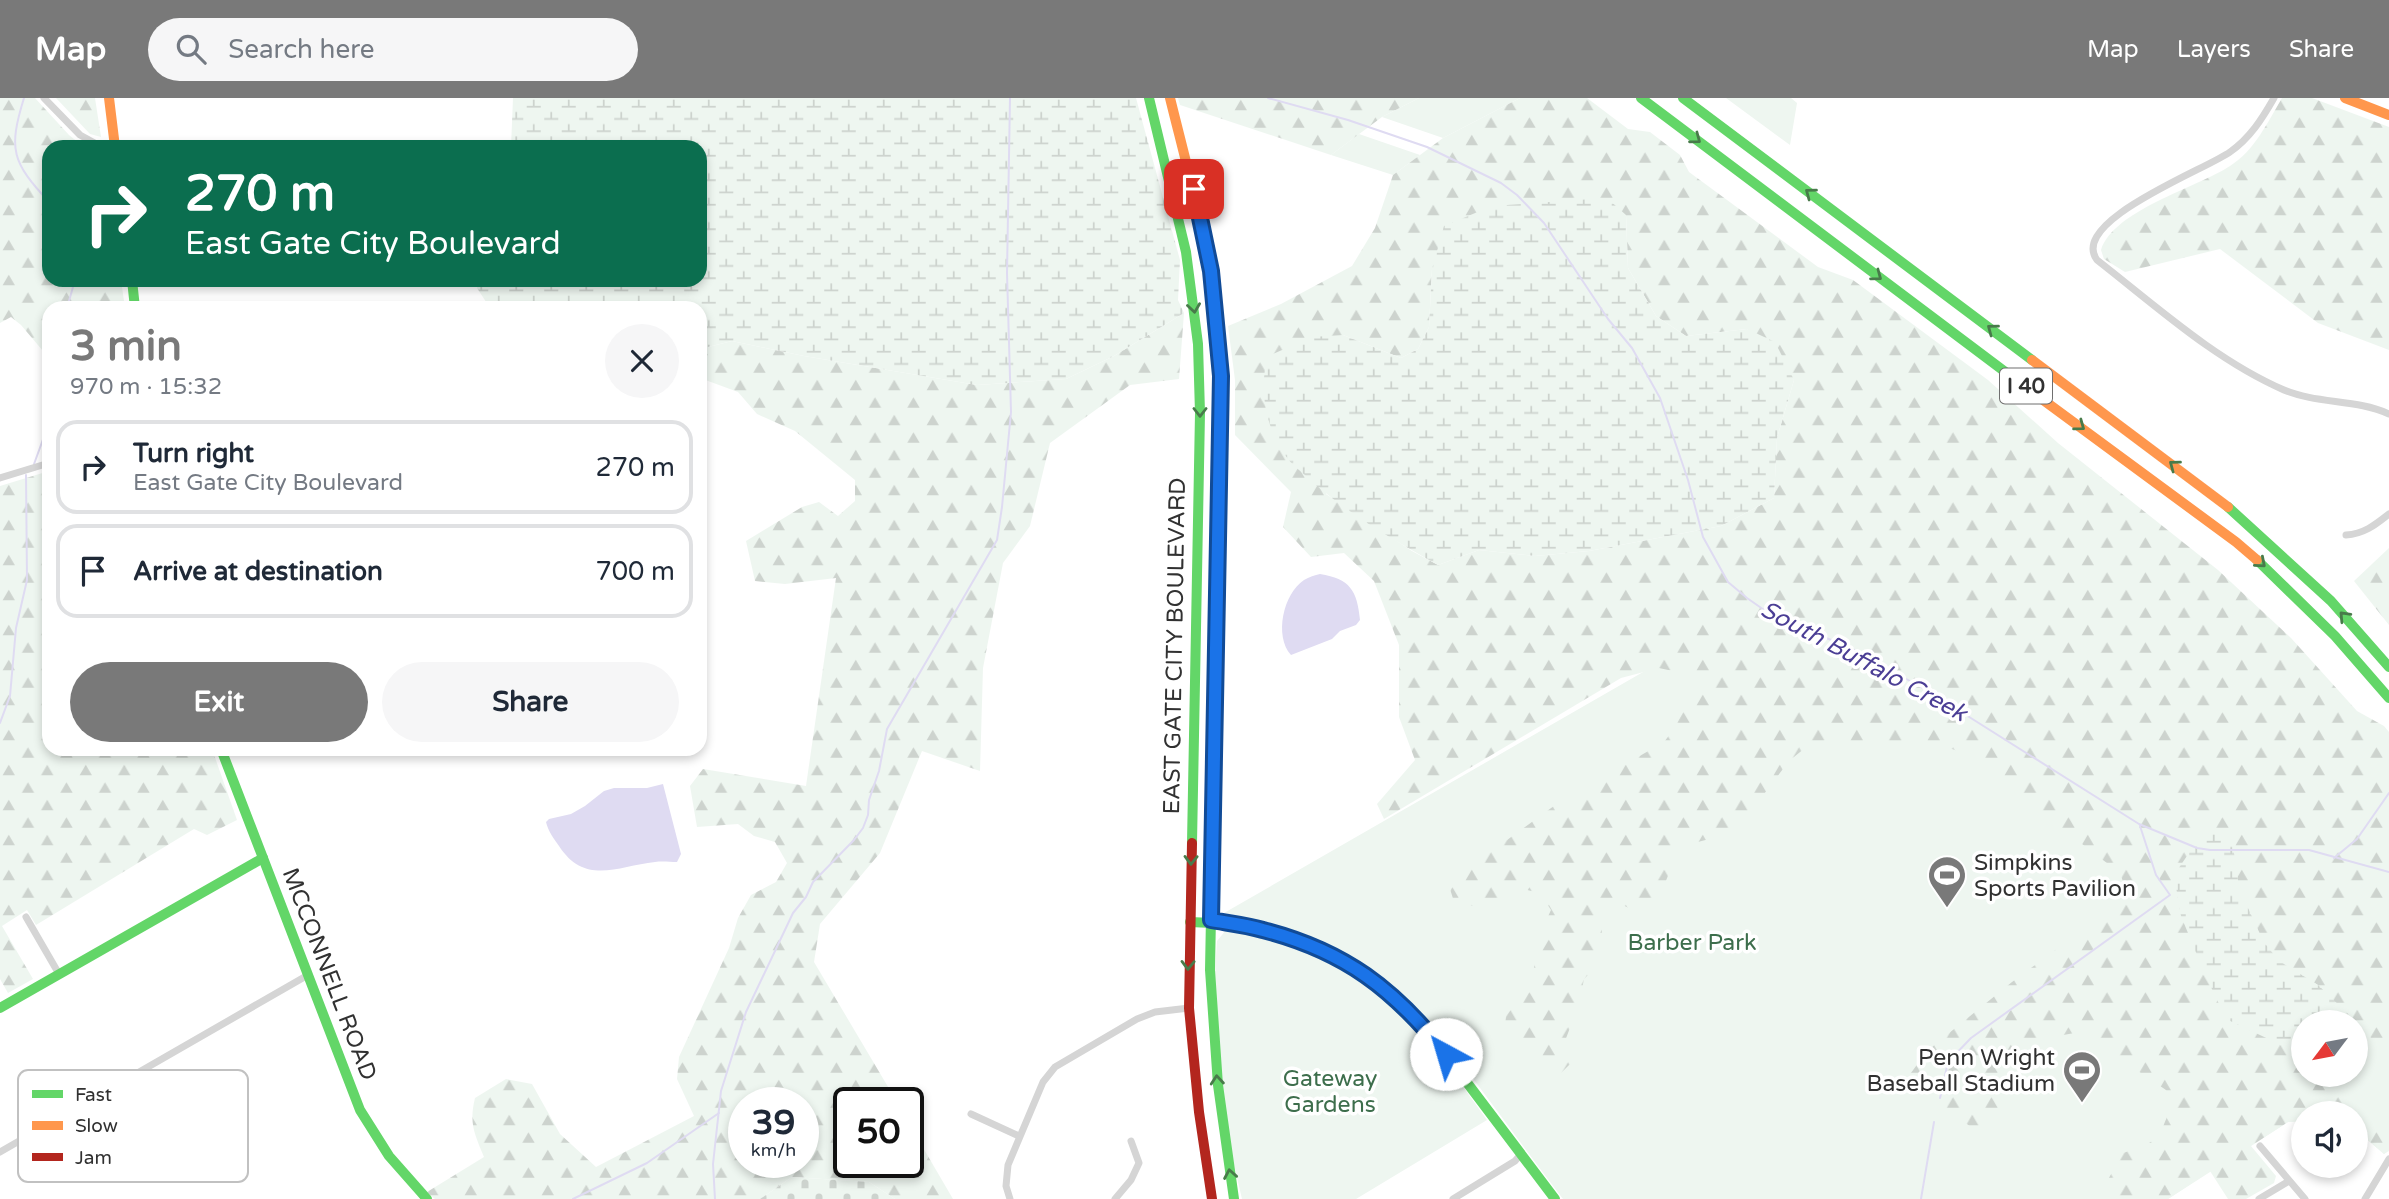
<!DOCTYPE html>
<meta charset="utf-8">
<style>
:root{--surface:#fff;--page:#f6f6f7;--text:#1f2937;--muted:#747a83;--line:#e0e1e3;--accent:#797979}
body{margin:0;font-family:"Varela Round",sans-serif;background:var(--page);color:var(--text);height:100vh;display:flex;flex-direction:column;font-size:26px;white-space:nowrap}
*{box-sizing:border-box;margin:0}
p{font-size:23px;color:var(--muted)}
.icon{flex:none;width:38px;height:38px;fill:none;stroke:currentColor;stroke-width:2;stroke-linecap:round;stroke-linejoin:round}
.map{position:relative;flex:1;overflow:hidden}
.sheet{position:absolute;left:42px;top:203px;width:665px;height:455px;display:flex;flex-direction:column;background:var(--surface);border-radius:21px;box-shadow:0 4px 10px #0003}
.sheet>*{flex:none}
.guide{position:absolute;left:42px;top:42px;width:665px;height:147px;border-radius:21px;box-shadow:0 4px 10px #0003;background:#0b6e4f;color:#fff;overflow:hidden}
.needle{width:46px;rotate:238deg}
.fabs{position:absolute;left:2291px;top:912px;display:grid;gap:14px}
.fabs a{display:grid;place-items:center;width:77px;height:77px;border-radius:50%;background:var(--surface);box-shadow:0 4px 10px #0003;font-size:35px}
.speed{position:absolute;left:728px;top:989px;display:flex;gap:14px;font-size:35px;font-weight:700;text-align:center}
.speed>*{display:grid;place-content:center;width:91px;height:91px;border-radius:50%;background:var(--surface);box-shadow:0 4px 10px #0003;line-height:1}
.speed small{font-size:18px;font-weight:400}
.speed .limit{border:4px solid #111;border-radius:10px;background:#fff;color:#111}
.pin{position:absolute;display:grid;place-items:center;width:60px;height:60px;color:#fff;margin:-30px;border-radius:14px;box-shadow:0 4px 10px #0006}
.me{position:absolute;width:77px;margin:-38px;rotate:321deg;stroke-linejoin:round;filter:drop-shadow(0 0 5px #0008)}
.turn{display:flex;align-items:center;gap:24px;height:147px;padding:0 28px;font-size:32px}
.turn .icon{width:91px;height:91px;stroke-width:2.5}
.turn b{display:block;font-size:49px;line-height:60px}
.round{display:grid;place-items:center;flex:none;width:74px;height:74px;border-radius:37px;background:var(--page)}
.overview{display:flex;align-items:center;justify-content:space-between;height:119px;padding:0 28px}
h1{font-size:42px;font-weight:700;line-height:52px;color:var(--accent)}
.action{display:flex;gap:14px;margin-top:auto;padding:14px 28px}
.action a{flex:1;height:80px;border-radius:42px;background:var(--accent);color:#fff;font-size:28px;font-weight:700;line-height:80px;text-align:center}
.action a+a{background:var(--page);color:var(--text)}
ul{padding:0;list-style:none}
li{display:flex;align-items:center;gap:21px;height:94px;margin:0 14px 10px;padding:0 14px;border:4px solid var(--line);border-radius:21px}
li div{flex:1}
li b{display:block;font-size:26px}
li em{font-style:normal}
header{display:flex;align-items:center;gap:42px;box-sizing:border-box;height:98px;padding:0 35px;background:var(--accent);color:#fff}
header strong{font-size:33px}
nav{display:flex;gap:38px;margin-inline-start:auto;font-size:24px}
.search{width:490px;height:63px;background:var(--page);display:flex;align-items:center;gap:18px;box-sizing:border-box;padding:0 24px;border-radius:38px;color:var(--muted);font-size:26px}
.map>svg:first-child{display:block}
</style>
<header>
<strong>Map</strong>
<div class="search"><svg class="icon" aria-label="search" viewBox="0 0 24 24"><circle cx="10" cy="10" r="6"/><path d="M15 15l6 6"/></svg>Search here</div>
<nav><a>Map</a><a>Layers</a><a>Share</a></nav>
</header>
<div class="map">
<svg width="2389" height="1101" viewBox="0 0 2389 1101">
<defs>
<pattern id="forest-firs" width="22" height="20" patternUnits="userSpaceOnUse" patternTransform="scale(1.75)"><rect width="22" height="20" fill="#eef6f0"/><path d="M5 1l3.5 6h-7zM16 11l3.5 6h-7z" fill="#cdd3ce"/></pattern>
<pattern id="wetland-marsh" width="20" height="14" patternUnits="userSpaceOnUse" patternTransform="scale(1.75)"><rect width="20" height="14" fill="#eef6f0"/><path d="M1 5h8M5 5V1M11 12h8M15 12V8" fill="none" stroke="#cdd3ce"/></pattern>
<pattern id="cemetery-stones" width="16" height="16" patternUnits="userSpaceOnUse" patternTransform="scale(1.75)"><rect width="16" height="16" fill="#eef6f0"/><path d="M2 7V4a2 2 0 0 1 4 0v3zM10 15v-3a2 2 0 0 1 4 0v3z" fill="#cdd3ce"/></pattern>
</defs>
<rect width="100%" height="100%" fill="#fff"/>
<g fill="#eef6f0" fill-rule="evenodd">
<polygon points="1419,0 1520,0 1443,40 1382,19"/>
<polygon points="1726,0 1791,0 1797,5 1790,47"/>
<polygon points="1359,36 1420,57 1393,77 1331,57"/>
<path d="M1737,520L1871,608L2389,778V1053L2384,1056L2356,1032V1015H2303V1023L2288,1024L2168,1101H1563C1536,1066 1510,1030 1483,994C1434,928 1394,877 1316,842C1287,829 1255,822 1224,815ZM2303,924H2356V976H2303Z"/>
<path d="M1234,831C1262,836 1289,846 1315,858C1338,869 1361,879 1380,895C1423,929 1455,978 1487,1022L1356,1101H1242L1226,1032L1214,890L1217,843L1226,832Z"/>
</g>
<g fill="url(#forest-firs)" fill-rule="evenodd">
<polygon points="0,0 35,0 69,37 84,49 49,49 49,182 121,182 125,210 49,210 49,253 43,253 21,227 11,219 0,225"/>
<polygon points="56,0 95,0 101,39 90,36"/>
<polygon points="1178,0 1419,0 1382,19 1331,57 1180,7"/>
<path d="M1520,0H1587L1628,31L1650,34L1680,57L1689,74L1818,169L1853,182L1988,282L2058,345L2218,472L2291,540L2357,613L2384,628L2389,634V958L2318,887L2279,863L2263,843L2239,790L2231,735L2204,733L2279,946L2303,954V976L2336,977L2348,1003L2389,1041V1051L2384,1056L2356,1032V1015H2303V1023L2288,1024L2251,1048L2276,1078L2274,1085L2246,1101H2228L2210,1073L2168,1101H2097L2123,1055C2160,1043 2158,1042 2172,1006L2166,992L2080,934L2052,939L2039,946C2032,970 2003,1027 1977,1034L1908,979L1927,953L2012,884L2128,798L2120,775L1988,674L1955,652L1937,646L1826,642L1805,650L1789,663L1739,729L1721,738L1690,746L1674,763L1654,812L1640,816L1621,806C1595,821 1602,834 1605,860L1584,881L1579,906L1565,943L1571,965L1559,977L1540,956L1506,943L1504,939L1506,918L1523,896L1534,871L1537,842L1551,812L1540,795L1523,791L1486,808L1455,807L1446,778L1507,742L1558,705L1664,644L1674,631L1694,591L1682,575L1659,570L1621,580L1384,721L1377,706L1415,662L1399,619V547L1374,483L1344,455L1311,459L1283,429L1291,394L1235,337V282L1228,228L1281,206L1352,168L1375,130L1393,77L1443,40ZM1626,117L1628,170L1656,218L1686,238L1747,231L1794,282L1777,340L1774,400L1721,428L1589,453L1535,458L1479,452L1438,467L1412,453L1326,396L1343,237L1401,260L1418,251L1429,229L1432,171Z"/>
<path d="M2282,0H2312L2389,29V252L2318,225L2220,151L2125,174L2104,161L2101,152C2114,112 2196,90 2230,68C2255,52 2267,25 2282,0Z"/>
<path d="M1184,215L1179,281L1130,287L1050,345L1030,428L1003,465L983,570L980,673L922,653L880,755L820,826L814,864L897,1004H849V1064H908V1024L953,1101H895L869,1084L792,1079L760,1101H435L427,1094L484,1059C474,1035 469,1025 475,1000L506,981L532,986L560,1036L596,1069L694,1018L677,981L679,959L729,850L738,820L751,797L776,784L787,765L775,744L754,738L738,726L697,729L690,688L703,671L806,688L836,480L785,486L755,483L746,443L802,409L819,404L838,418L855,403V382L795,333L757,316L738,294L700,280V251L732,243L804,258L977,287L1066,281L1114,258ZM744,1004H803V1064H744Z"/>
<polygon points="49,373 49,651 172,651 175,658 195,651 212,651 237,722 207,737 194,731 36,827 27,812 2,828 33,881 8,895 0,881 0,388"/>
<polygon points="2389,450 2389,527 2354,483"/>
</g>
<g fill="url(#wetland-marsh)">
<polygon points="513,0 1136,0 1180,162 1178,202 1184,215 1114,258 1066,281 977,287 804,258 732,243 700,251 700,210 490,210 477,190 479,182 700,182 700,49 511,49"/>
<path d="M1607,100L1626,117L1628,170L1656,218L1686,238L1747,231L1775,244L1794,282L1777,340L1774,400L1721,428L1589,453L1535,458L1479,452L1438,467C1393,442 1345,414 1307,379C1301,373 1293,368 1288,361C1266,333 1258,291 1268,258L1312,239L1343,237L1401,260L1418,251L1429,229L1432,171L1444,128L1492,108Z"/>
<polygon points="2204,733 2231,734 2239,790 2263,843 2279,863 2318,887 2365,932 2356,939 2356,924 2303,924 2303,954 2279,946 2226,921 2204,874 2181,818 2174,777"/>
</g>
<polygon fill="url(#cemetery-stones)" points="792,1079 869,1084 895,1101 760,1101"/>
<g fill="#dfdbf2">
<path d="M1320,476C1350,481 1357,492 1360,522L1356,527L1340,533L1332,541L1291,557C1274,538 1283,496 1304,482C1309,479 1315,477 1320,476Z"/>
<path d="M663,686L681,756L677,764C670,764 662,763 655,764C618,768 585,788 559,748C554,741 548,733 546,724L549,721L571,716L585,708L604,693L614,690H647Z"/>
</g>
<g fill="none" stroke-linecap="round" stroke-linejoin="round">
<g stroke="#dfdbf2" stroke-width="2">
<path d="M24,0C8,52 12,64 49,104"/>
<polyline points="1268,0 1348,22 1427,49 1501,85 1517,97 1544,125 1608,221 1632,250 1660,300 1688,382 1703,439 1728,484 1747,500 1767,514 1854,552 1928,593 2139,726 2197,750 2210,752 2309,752 2389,774"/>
<polyline points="67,210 75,182"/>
<polyline points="34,366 49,325"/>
<polyline points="0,625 10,598 16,530 27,482 26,377"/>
<polyline points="2334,760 2357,741 2389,695"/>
<polyline points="1940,1000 1948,964 1971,940 2170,797 2156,777 2140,728"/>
<polyline points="573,1101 647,1065 719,1015"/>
<polyline points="715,1101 713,1066 721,993 746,914 793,815 806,799 813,784 854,742 863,730 868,717 869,702 879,673 887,631 997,442 1002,409 1011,314 1007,175 1010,0"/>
<polyline points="1921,1101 1934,1024"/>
</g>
<g stroke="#d5d5d5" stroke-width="7">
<polyline points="44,0 80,37 102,49"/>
<path d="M2274,0C2262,21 2250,40 2230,54C2207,71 2068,123 2097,162C2156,208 2215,262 2284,292C2317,306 2357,301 2389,316"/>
<polyline points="0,380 49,365"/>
<path d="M2346,437C2364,436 2375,427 2389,416"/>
<polyline points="26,819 59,876"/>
<polyline points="971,1016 1019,1038"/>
<polyline points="2260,1048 2305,1101"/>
<polyline points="0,1054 308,877"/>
<polyline points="1010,1101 1006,1088 1008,1067 1043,984 1055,969 1137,921 1155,914 1189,910"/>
<polyline points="1115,1101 1131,1082 1139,1065 1131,1043"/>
<polyline points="1453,1101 1515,1063 1521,1056"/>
<polyline points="2259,1101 2289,1083"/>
<polyline points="2365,1101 2389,1061"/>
</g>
<g stroke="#63d668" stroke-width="10">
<polyline points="1149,0 1186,154 1198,246 1200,315 1192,745"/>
<polyline points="1641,0 2012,279"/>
<polyline points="1683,0 2032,262"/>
<polyline points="132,182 135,210"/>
<polyline points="1221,282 1210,872 1218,987 1234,1101"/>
<polyline points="2228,409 2331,503 2389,569"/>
<polyline points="2257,462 2335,538 2389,600"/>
<polyline points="221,651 360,1012 389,1058 427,1101"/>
<polyline points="1190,824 1235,826 1279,836 1336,860 1376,884 1400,904 1434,941 1555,1101"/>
<polyline points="0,910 263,760"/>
</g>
<g stroke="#ff974d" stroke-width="10">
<polyline points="109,0 115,49"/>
<path d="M1170,0C1193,93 1220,185 1221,282"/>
<polyline points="2345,0 2389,17"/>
<polyline points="2032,262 2228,409"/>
<polyline points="2012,279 2236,444 2257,462"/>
</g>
<polyline stroke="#b3261e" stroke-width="10" points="1192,745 1189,910 1199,1014 1212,1101"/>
</g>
<defs><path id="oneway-chevron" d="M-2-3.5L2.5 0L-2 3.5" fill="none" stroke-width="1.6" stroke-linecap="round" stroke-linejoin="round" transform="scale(1.75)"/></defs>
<g stroke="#487b4a">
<use href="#oneway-chevron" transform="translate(1696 41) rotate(37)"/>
<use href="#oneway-chevron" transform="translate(1810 95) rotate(-143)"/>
<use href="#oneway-chevron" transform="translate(1877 178) rotate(37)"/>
<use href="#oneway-chevron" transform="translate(1194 210) rotate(82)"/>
<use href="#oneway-chevron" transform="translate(1992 231) rotate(-143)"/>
<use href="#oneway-chevron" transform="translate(1200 314) rotate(90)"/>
<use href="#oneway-chevron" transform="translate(2080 328) rotate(36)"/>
<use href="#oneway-chevron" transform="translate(2174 367) rotate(-143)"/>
<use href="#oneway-chevron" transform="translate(2261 465) rotate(41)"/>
<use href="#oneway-chevron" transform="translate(2344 518) rotate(-133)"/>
<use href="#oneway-chevron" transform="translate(1191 762) rotate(91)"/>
<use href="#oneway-chevron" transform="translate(1188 867) rotate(91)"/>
<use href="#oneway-chevron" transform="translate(1217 982) rotate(-95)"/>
<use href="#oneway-chevron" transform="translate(1230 1076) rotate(-100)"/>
</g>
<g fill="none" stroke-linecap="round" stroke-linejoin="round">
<defs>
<path id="route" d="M1194,91L1211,173L1221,278L1211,822C1228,825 1246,827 1263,832C1345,853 1394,891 1446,956"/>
</defs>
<use href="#route" stroke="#114b97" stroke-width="18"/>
<use href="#route" stroke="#1a73e8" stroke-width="12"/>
</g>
<defs>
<symbol id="stadium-pin" viewBox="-11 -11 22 30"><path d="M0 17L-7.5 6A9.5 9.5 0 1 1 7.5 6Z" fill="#797979" stroke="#fff"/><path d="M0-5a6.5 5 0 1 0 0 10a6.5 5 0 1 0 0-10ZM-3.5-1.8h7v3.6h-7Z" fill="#fff"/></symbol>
</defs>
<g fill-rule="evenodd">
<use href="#stadium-pin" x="1925" y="755" width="44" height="60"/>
<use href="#stadium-pin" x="2060" y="950" width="44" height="60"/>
</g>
<g text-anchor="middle" stroke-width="7" stroke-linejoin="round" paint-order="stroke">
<rect fill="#fff" stroke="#6f6f6f" stroke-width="2" x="2000" y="270.5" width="52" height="35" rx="5"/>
<g font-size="21" font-weight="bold" fill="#313131">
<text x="2026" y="295">I 40</text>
</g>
<g font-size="23" fill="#313131" stroke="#fff">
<text transform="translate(1174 548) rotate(-89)" y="8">EAST GATE CITY BOULEVARD</text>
<text transform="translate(330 876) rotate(69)" y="8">MCCONNELL ROAD</text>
</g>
<g font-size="23" fill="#313131" stroke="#fff" text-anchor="start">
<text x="1974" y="772">Simpkins<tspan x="1974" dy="26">Sports Pavilion</tspan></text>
<text x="2055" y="967" text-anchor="end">Penn Wright<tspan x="2055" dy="26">Baseball Stadium</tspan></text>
</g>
<g font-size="23" fill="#3d6e4c" stroke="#fff">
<text x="1692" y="852">Barber Park</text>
<text x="1330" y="988">Gateway<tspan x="1330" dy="26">Gardens</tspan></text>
</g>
<g font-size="24" font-style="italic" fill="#4b3e95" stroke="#fff">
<text transform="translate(1864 563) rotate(28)" y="8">South Buffalo Creek</text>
</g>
</g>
<rect x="18" y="972" width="230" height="112" rx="10" fill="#fff" stroke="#c1c1c1" stroke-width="2"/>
<rect x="32" y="992" width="31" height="8" fill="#63d668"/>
<rect x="32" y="1023" width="31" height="9" fill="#ff974d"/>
<rect x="32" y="1055" width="31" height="8" fill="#b3261e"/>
<g font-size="19" fill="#313131">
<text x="75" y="1003">Fast</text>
<text x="75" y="1034">Slow</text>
<text x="75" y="1066">Jam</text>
</g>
</svg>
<div class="fabs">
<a><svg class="needle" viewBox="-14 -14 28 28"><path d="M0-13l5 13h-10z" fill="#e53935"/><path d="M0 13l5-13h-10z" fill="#747a83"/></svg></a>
<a><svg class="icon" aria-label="sound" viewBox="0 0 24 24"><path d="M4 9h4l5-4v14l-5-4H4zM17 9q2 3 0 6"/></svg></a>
</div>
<div class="speed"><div>39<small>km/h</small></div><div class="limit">50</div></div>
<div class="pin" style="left:1194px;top:91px;background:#d93025"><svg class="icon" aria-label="arrive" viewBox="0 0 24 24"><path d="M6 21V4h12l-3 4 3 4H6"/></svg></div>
<svg class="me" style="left:1446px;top:956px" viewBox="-20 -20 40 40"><circle r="19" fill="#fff"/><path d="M0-13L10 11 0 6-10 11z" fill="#1a73e8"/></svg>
<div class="guide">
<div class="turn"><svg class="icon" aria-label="right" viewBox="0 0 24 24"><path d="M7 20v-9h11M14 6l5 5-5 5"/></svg><div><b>270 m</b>East Gate City Boulevard</div></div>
</div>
<section class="sheet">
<div class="overview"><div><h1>3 min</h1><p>970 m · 15:32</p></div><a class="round"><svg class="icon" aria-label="close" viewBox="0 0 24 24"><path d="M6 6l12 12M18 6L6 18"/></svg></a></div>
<ul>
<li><svg class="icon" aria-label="right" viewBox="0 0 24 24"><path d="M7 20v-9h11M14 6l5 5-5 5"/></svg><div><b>Turn right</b><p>East Gate City Boulevard</p></div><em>270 m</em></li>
<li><svg class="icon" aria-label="arrive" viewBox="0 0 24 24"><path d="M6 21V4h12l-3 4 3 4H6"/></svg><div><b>Arrive at destination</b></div><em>700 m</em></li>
</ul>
<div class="action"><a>Exit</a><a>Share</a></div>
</section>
</div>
